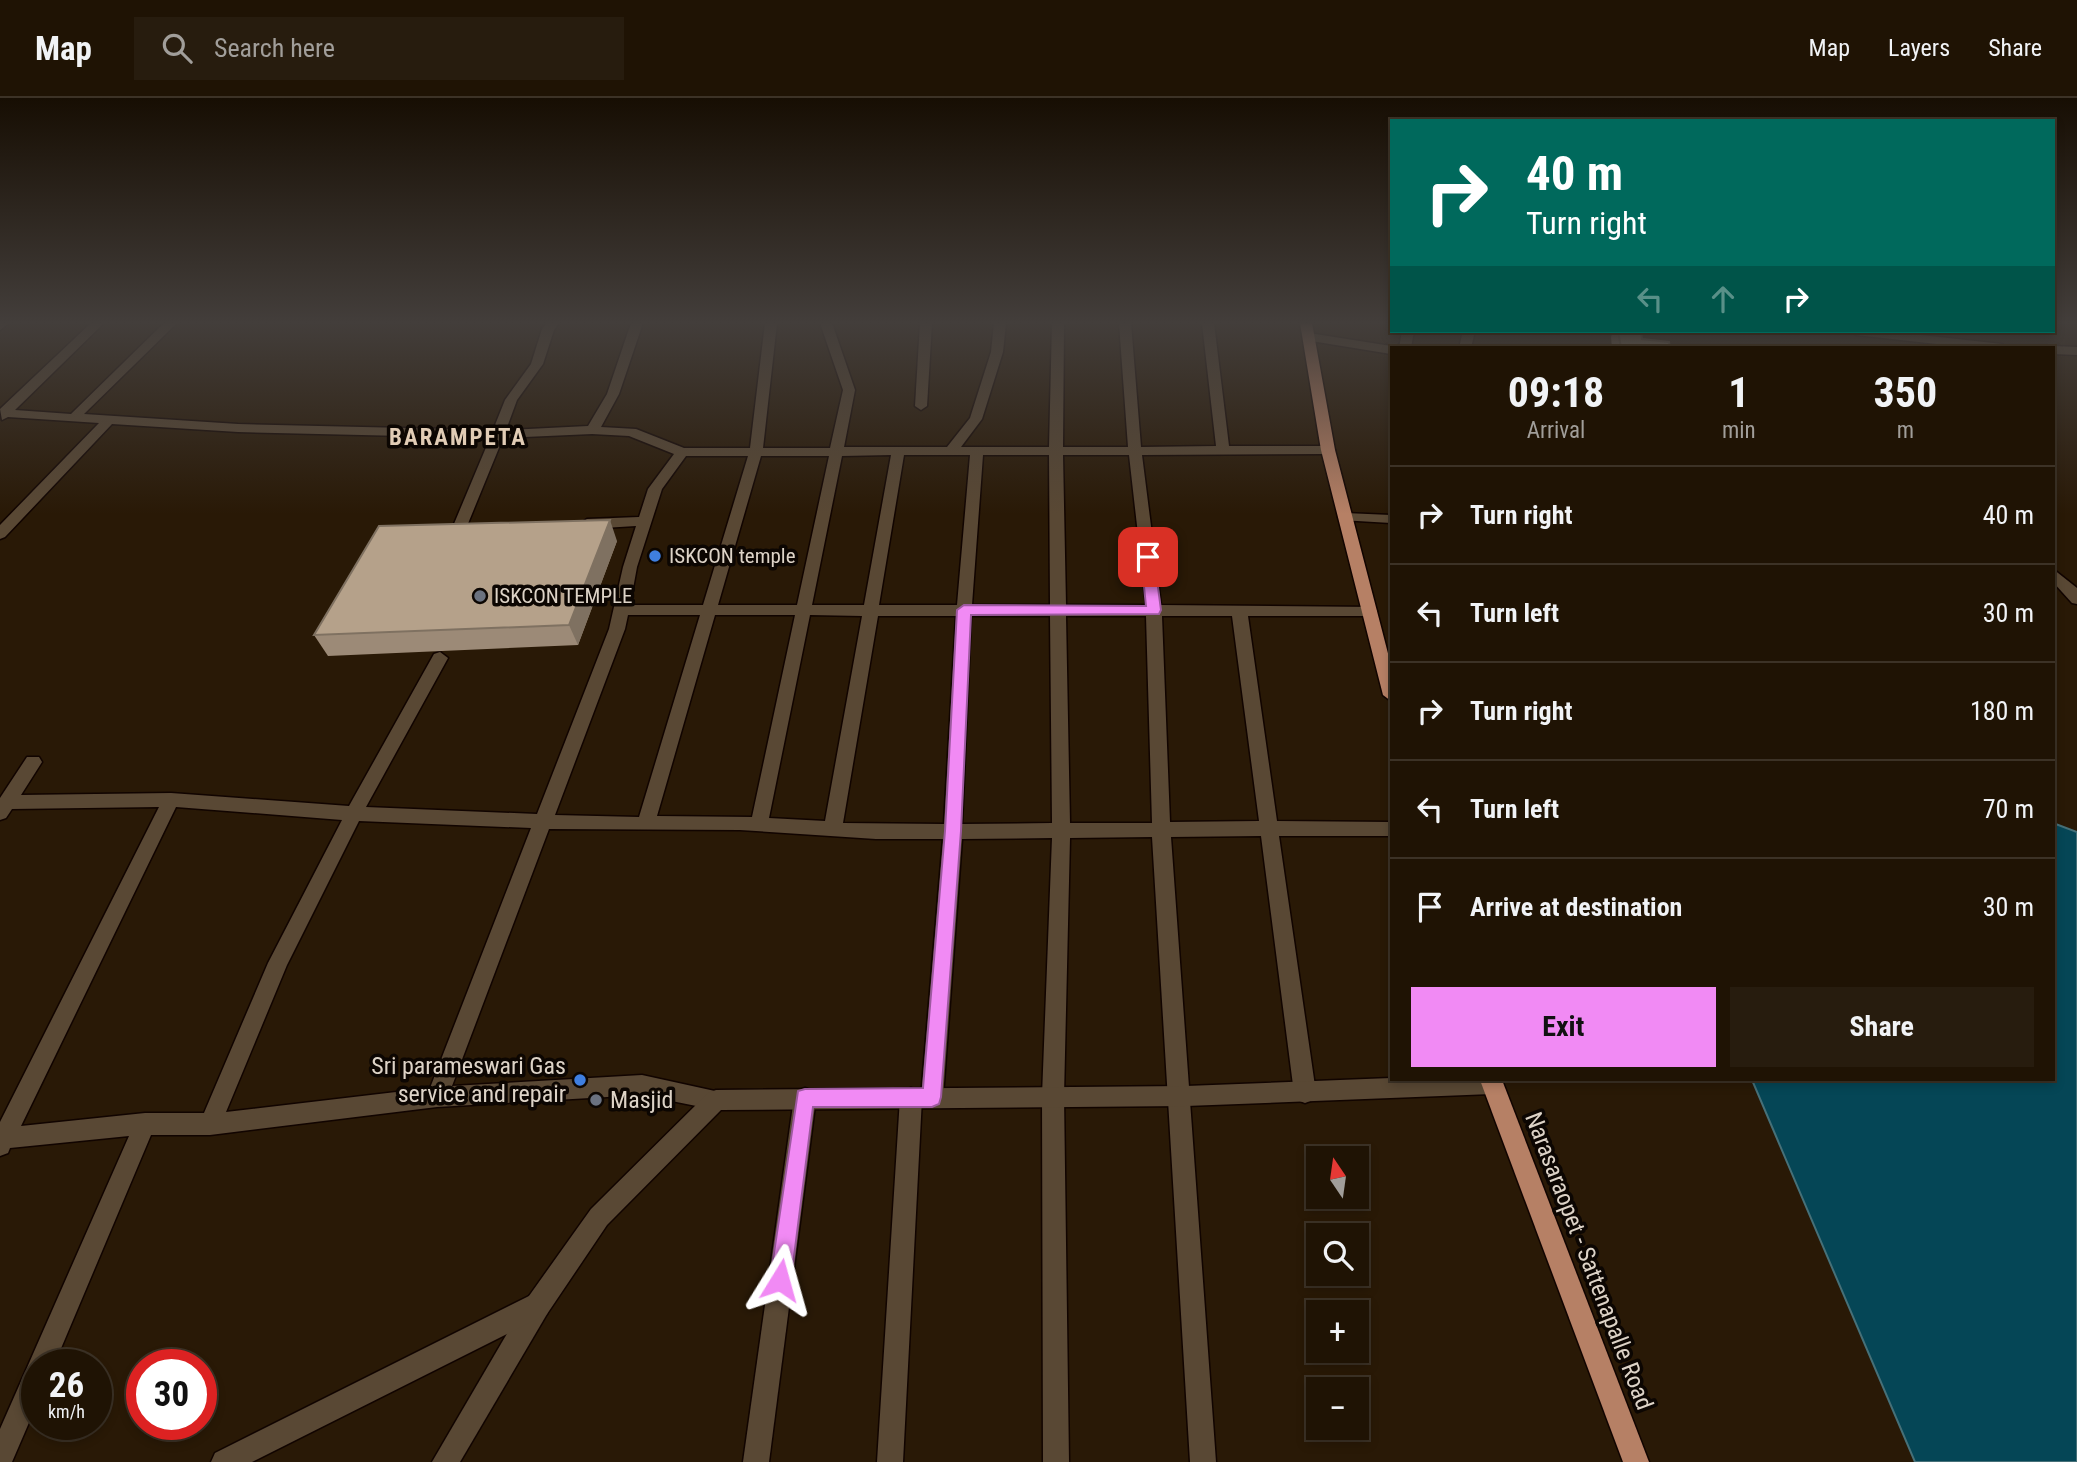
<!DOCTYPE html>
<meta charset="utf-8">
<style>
:root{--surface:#1f1304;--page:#271c0e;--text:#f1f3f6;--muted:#a19e9a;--line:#3c3226;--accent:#f18af4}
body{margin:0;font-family:"Roboto Condensed",sans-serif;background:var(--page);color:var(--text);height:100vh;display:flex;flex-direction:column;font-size:26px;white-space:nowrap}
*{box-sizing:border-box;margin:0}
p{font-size:23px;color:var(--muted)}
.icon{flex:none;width:38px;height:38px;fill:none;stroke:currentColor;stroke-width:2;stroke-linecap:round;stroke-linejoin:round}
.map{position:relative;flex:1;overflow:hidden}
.panel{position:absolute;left:1390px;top:248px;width:665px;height:735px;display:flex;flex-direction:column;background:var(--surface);border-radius:0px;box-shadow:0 4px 10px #0003,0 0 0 2px var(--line)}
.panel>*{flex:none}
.banner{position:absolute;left:1390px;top:21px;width:665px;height:214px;border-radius:0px;box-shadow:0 4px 10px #0003,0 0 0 2px var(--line);background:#00695c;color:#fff;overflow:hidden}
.needle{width:46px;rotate:347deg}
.buttons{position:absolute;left:1306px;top:1048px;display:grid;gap:14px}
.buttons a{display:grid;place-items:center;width:63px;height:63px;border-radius:0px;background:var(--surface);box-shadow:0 4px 10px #0003,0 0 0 2px var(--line);font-size:35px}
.speed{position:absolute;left:21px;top:1251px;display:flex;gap:14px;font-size:35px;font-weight:700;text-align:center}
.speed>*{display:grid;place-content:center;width:91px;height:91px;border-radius:50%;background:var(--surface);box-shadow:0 4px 10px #0003,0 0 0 2px var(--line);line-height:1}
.speed small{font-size:18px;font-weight:400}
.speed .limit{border:10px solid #d22;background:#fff;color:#111}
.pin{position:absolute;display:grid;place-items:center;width:60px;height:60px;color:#fff;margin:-30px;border-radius:14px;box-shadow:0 4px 10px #0006}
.me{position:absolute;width:77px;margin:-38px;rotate:8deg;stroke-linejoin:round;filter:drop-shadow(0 0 5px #0008)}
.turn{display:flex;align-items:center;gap:24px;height:147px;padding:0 21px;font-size:32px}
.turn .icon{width:91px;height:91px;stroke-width:2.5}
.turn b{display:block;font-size:49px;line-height:60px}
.lanes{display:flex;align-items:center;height:66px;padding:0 21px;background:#0003;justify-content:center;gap:35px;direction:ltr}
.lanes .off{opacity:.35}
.eta{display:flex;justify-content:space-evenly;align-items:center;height:119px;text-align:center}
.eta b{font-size:42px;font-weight:700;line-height:49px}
.action{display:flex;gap:14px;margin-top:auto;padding:14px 21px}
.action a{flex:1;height:80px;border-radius:0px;background:var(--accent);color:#111;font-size:28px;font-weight:700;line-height:80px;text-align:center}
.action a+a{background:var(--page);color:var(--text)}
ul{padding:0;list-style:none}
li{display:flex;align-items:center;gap:21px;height:98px;padding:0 21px;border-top:2px solid var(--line)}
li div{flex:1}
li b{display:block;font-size:26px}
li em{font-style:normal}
header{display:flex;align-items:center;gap:42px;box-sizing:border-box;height:98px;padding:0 35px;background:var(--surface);border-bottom:2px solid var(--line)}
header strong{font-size:33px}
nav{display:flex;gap:38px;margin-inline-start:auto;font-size:24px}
.search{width:490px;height:63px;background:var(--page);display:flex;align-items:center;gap:18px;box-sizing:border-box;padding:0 24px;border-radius:0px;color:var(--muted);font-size:26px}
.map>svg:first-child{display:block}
</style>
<header>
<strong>Map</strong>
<div class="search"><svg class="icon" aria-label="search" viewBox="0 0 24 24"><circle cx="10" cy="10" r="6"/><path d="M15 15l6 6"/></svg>Search here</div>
<nav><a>Map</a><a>Layers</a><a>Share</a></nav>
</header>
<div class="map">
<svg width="2077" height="1364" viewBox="0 0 2077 1364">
<rect width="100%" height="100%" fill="#291906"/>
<polygon fill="#054656" stroke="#467078" stroke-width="2" points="2053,725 2077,734 2077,1364 1915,1364 1752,982 2053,982"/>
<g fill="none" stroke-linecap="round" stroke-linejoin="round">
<defs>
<g id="street">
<polygon points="0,225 9,225 0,232"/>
<path d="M91,225H104L15,312L71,316L164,225H177L84,316L238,326L493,332L505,302L531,266L542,231L547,225H559L554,232L543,266L517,302L506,332L588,328L607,296L631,225H643L619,296L601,329L636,331L684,350H750L765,225H777L763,350H830L843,292L820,225H832L855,292L844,349H947L970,320L991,254L994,225H1006L1003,254L982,321L961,349H1049L1052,225H1064L1063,349H1128L1119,225H1131L1141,349L1216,348L1202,225H1214L1229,348H1328L1335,352L1328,356L1142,357L1161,507L1374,509L1377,513L1374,517L1369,518H1248L1277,723L1391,724V738H1279L1316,995L1313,1002L1305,1005L1297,1002L1294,995L1261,738L1171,739L1216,1364H1190L1152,739L1070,740L1064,998L1069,1364H1043L1042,998L1052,740L962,741L943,999L940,1006L932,1009L924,1006L922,1000L903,1364H877L900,1000L903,993L911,990L919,993L921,999L943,741H876L740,732L549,731L452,988L642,977L724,995L727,1002L724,1009L716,1012L642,997L437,1009L210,1037H151L54,1267H37V1306L12,1364H0V1331L129,1038L10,1050L8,1055L0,1058V1024L159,709L12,711L6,720L0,722V700L27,659H39L42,664L21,697L171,695L349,708L434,556L440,554L448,560L366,709L537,716L609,531L623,469L636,428L587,431L580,426L587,421L639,419L648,391L674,356L629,338L592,336L503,340L467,428L477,430L479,433C473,440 457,440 451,433L490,340L238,334L112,326L5,439L0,441V427L99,325L8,319L2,322L0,311ZM891,357L864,507H812L842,358ZM904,357H970L957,507H879ZM983,357H1049L1050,507H972ZM1063,357H1129L1146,507H1066ZM686,358H748L703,507H630L637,469L662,391ZM761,358H829L797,507H718ZM628,517H700L639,719L555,717L625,531ZM715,517H795L752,719L657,718ZM810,517L862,518L825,723L769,720ZM878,518H956L944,726L843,725ZM971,518H1050L1052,725L962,726ZM1066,518H1146L1152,725H1070ZM1162,518H1232L1259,723L1170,724ZM176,709L342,722L268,865L204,1015H145L21,1028ZM359,723L531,730L430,990L226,1014L287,867Z"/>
<polygon points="920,225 932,225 927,308 921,312 915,308"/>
<polygon points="1402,233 1414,233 1411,250 1399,250"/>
<polygon points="1463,233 1475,233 1471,250 1459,250"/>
<polygon points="1850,233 1885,233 2002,246 2008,250 1973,250 1856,237"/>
<polygon points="1309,235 1391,248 1396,250 1391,250 1391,256 1305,242 1303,239"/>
<polygon points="2053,248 2077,249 2077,257 2053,256 2053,250 2048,250"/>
<polygon points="1345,415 1391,417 1391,425 1340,422 1338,419"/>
<polygon points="2053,471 2077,490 2077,506 2072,505 2053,484"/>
<polygon points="805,990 813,993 816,1000 769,1364 743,1364 794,1000 797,993"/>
<polygon points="538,1195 547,1198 550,1207 547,1216 460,1364 432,1364 529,1198"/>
</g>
<polygon id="secondary" points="1391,980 1501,982 1503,986 1500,993 1492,996 1186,1008 721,1012 607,1127 547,1216 252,1364 211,1364 215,1355 529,1198 591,1111 708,995 716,992 1186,988"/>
<g id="primary">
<polygon points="1300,225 1312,225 1335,352 1391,567 1391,603 1383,597 1321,352"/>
<polygon points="1480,982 1502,982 1649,1364 1623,1364"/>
</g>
</defs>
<use href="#street" stroke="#110400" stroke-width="3"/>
<use href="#secondary" stroke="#110400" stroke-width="3"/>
<use href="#primary" stroke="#110400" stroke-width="3"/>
<use href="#street" fill="#594834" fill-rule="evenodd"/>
<use href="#secondary" fill="#594834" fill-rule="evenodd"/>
<use href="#primary" fill="#b68065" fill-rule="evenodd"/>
</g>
<g fill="#9c8a77">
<polygon points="1613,233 1641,233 1642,241 1670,250 1612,250 1611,239"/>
<polygon points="617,443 578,547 328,558 314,537"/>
</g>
<polygon fill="#7f7161" points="610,422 617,443 578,547 569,527"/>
<g fill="#b5a18a" stroke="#7f7161" stroke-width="2">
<polygon points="1618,233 1641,233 1642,241 1669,244 1670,250 1621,250"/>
<polygon points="610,422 569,527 314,537 379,428"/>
</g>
<linearGradient id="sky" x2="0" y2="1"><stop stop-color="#170e03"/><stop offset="0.54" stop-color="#433e3b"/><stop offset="1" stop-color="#433e3b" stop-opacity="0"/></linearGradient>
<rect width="2077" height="416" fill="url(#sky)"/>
<polygon fill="#f18af4" stroke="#9d5a9f" stroke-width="2" points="1148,454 1154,459 1161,512 1159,516 971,517 961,733 941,999 939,1006 932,1009 813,1009 791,1182 788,1190 780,1193 773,1190 770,1182 798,993 805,991 923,990 945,733 957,512 964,507 1146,508 1141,459"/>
<g fill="#3f7fe0" stroke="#0c0602" stroke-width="2.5">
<circle cx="655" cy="458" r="7"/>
<circle cx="580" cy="982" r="7"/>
</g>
<g fill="#6b7280" stroke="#0c0602" stroke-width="2.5">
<circle cx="480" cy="498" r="7"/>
<circle cx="596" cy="1002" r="7"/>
</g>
<g text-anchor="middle" stroke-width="7" stroke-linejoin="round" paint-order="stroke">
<g font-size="21" fill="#ddd3c7" stroke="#0c0602" text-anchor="start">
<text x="669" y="465">ISKCON temple</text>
<text x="494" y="505">ISKCON TEMPLE</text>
</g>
<g font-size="23" font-weight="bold" letter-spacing="2" fill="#e1ccb5" stroke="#0c0602">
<text x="458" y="347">BARAMPETA</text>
</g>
<g font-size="24" fill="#ddd3c7" stroke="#0c0602" text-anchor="end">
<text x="566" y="976">Sri parameswari Gas<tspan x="566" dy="28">service and repair</tspan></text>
<text x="610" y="1010" text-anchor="start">Masjid</text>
</g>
<g font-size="24" fill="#ddd3c7" stroke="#0c0602">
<text transform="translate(1589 1163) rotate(69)" y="8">Narasaraopet - Sattenapalle Road</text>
</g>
</g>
</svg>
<div class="buttons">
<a><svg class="needle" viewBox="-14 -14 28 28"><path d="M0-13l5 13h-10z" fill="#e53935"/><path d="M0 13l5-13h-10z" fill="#a19e9a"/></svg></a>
<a><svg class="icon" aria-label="search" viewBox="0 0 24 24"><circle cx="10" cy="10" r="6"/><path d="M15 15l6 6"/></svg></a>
<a>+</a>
<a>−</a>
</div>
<div class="speed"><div>26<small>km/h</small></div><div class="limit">30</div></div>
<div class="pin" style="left:1148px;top:459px;background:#d93025"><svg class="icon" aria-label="arrive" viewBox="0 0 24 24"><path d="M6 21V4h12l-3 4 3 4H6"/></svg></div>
<svg class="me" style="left:780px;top:1182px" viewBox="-20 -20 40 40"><path d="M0-17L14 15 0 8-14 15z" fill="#f18af4" stroke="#fff" stroke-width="4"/></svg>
<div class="banner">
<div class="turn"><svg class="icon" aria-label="right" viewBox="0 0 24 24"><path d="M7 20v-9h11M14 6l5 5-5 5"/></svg><div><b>40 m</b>Turn right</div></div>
<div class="lanes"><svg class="icon off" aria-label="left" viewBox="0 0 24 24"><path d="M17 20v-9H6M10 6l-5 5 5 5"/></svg><svg class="icon off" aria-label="ahead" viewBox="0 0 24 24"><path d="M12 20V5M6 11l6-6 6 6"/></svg><svg class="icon" aria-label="right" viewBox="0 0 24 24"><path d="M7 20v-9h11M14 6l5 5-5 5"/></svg></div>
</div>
<section class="panel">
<div class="eta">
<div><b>09:18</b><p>Arrival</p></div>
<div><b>1</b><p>min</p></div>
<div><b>350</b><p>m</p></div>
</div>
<ul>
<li><svg class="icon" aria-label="right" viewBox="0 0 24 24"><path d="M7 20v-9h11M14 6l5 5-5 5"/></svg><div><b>Turn right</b></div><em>40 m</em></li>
<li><svg class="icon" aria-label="left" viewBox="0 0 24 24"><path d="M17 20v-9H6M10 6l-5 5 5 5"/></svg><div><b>Turn left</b></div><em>30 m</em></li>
<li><svg class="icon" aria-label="right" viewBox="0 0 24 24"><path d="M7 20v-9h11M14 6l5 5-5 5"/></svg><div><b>Turn right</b></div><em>180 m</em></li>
<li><svg class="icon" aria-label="left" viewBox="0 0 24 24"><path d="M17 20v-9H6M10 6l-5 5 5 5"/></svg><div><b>Turn left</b></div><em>70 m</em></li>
<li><svg class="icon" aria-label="arrive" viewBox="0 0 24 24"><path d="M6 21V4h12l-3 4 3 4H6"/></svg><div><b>Arrive at destination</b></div><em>30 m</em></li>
</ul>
<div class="action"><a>Exit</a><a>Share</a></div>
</section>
</div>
